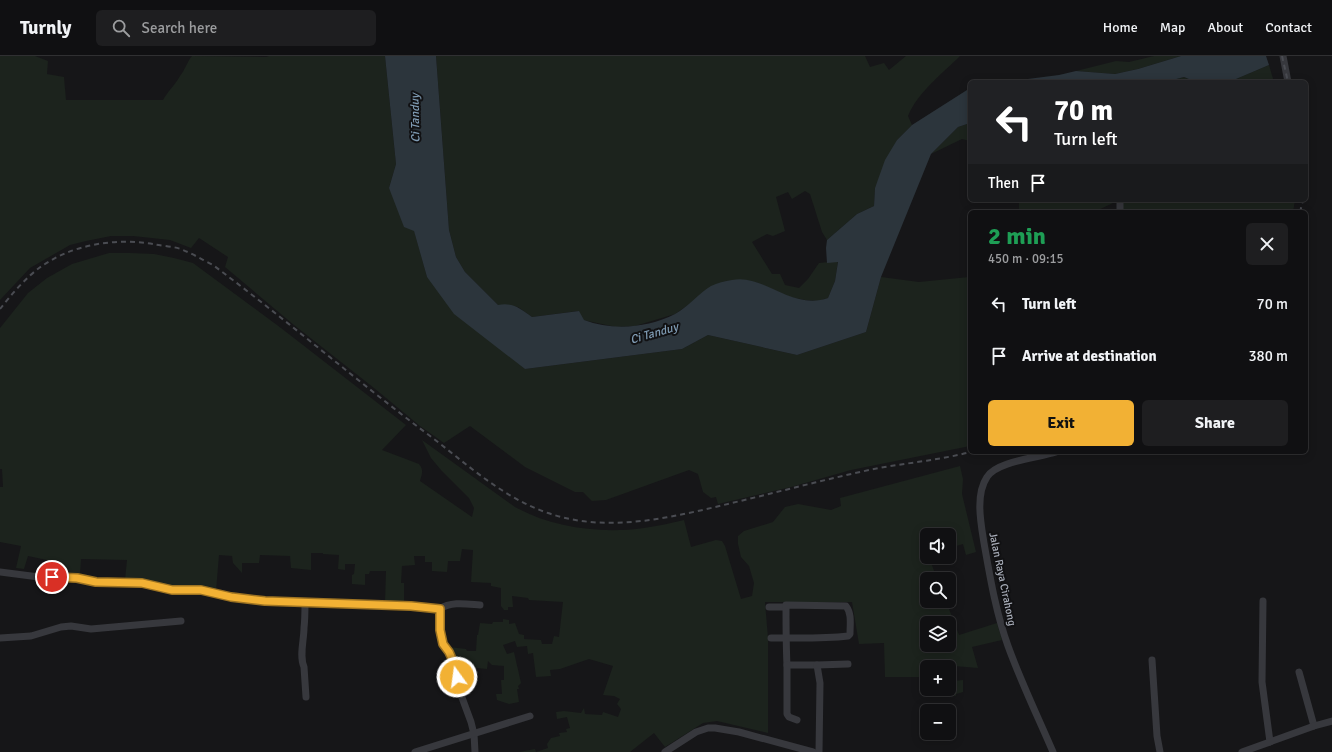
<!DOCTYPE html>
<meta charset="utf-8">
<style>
:root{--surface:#101012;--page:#1e1e20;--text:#f1f3f6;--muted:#9c9d9f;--line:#303032;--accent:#f2b134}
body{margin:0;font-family:Signika,sans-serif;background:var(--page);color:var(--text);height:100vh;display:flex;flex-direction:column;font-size:15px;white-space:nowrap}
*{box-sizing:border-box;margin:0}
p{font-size:13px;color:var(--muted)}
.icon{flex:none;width:22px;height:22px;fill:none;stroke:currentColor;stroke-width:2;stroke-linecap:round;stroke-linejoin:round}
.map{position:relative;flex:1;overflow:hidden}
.sheet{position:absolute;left:968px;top:154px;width:340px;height:244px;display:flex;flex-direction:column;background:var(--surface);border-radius:6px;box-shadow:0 2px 10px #0003,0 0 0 1px var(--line)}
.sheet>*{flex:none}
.guide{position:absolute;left:968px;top:24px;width:340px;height:122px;border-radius:6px;box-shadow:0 2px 10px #0003,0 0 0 1px var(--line);background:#202124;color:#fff;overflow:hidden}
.tools{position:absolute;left:920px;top:472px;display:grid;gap:8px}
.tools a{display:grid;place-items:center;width:36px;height:36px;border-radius:6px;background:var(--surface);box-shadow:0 2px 10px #0003,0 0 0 1px var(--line);font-size:20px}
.pin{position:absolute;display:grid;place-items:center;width:34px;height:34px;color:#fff;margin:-17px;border:2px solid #fff;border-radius:50%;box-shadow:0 1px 4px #0007}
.me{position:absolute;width:44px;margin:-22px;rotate:346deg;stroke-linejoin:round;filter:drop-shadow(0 0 3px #0008)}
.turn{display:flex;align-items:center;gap:14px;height:84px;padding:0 20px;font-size:18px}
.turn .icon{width:52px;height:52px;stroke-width:2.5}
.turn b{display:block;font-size:28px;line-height:34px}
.then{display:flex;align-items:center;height:38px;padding:0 20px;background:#0003;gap:8px;font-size:15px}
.round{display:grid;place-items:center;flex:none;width:42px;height:42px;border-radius:6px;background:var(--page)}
.overview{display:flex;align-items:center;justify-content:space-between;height:68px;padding:0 20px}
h1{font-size:24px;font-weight:700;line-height:30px;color:#1e9e55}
.button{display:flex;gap:8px;margin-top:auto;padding:8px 20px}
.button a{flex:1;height:46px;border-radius:6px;background:var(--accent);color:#111;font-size:16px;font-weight:700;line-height:46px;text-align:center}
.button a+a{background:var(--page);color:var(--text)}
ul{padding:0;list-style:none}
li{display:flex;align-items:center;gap:12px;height:52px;padding:0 20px}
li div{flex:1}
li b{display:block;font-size:15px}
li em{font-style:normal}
header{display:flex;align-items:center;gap:24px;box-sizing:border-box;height:56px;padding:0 20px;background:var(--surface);border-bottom:1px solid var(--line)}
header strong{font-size:19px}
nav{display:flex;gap:22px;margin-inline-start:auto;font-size:14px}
.search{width:280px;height:36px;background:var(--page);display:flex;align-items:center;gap:10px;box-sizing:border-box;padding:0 14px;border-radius:6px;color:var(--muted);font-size:15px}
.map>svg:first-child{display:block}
</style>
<header>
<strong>Turnly</strong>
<div class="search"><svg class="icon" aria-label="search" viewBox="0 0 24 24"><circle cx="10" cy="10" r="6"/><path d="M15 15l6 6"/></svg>Search here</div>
<nav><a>Home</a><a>Map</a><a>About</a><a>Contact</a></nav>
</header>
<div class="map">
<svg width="1332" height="696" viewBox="0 0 1332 696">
<rect width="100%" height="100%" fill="#161618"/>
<g fill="#1c231d" fill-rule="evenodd">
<path d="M0,0H35L48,5L47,18L64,21L66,44H163C168,35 175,29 180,20C185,14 187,6 192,0L266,1L269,0H385L396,108L389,132L414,174L427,221L525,313L682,293L708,279L797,299L866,276L881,221L919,226L969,221L970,390L851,414L791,431L718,448L716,441L711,442L703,436L698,418L689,414L606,444L592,445L583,436H575L525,411L470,370L444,387L420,370L374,332L294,269L225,211L228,201L199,182L191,192L170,184L133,180H111L86,185L70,189L30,212L0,244Z"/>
<path d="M436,0H865L870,11L884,7L889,14L906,0H960C942,18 918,36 908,60L912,69L897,84L875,132L874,150L857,158L827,184L822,176L810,138L805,135L792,143L788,136L776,141L785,175L773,180L767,178L752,186L772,218H780L785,229L799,232L808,223L819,207L838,205L835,225L828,242L818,245L805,244L790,241L756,226L694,245L675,258L635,270L616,271L583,264L578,255L532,261L518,251L498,249L465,216L456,201L449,174Z"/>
<polygon points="1154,0 1181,0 1138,13 1115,18 1076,15 1116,5 1129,6"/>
<polygon points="1269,9 1274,26 1229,26"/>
<polygon points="1184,21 1196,26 1165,26"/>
<polygon points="970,67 970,85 962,83 931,98 958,71"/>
<polygon points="1019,144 1115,144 1113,147 1094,156 1018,156 1019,153"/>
<polygon points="1122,144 1295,144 1293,156 1122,156"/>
<path d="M109,197H130L154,198L174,202L193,207L281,272L406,369L382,394L419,408C424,414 422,418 420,425L472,461L474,452L469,442L441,414L431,402L422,384L515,451C553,472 602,478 644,472C658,470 671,467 684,464L691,491L716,484L722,485L725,490L741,543L752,540L754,527L749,510L741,501L738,488V480L744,475L773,466L785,451L798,448L831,454L841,450L840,442L960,410L963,423L962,438L976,496L966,499L963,488L949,492V479H927V501H929L937,523H927V545H946L959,579L997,567L1002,584L972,591L978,612L954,610L953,625L963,624V636L956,638V640L931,634L932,633H949V611H927V620L925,621H885L884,587L859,588L852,546H765L768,582V677L717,665L703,667L665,691L654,677L630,696H519L535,693L536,696L548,692L547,688L551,682L560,680L559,677L567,676L566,673L570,672L567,661L557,663L556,656L564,655L581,657L584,652L585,658L602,659L603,656L618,661L621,653L617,648L620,643L614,640L603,639L613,610L589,603L560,613L550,614L551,620L536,621L533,597L528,598L527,590L517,591L515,585L503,589L507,598L514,596L521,627L518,630L519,633H517L519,646L509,648L497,644L496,638H502L501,624H504V610L492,609L488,605L487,613L457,610L458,603L449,591L466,593L467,595H476L477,579H478L480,567L492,568L493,566H503V563L509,564V568L515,567L519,578L524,579V583L541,584L542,588H552L554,580L559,581L563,546L529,544L528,542L512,540L513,551H508V554H504L501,550V532L491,530V527L471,526L473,494L462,493L460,505H448L447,516L432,515V506H425V500H414L415,509L402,510L401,527H404V548L385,547L386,515H370L369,518H365V529L352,528V519L354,518L355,508H345V514L338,513L339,499L323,498V497H311V514L291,512L290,500L260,499L259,507H242V517L233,507L232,500L219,499L216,535L181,532L153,525L125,524L127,504L81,503L80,518L48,516L47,504L28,500L24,513L16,512L21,490L0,486V431H3L2,413H0V272L28,237L47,222L72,208ZM927,567H949V589H927Z"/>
</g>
<g fill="#2c353c">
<path d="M385,0H436L449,174L456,201L465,216L498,249C513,246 521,253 532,261L579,255L584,264C613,275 647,272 675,258C688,251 700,236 711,230C717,227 725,225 732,224C763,217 792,255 828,242L835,225L838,206L827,207L826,192L827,184L857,158L874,150L875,132L885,104L897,84L912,69L967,34L970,33V67L958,71L931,98L881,221L866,276L797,299L708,279L682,293L525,313L454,258L427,221L414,175L404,171L389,132L396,108Z"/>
<polygon points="1181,0 1266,0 1269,9 1229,26 1196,26 1184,21 1165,26 1004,26 1059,19 1076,15 1115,18 1138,13"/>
</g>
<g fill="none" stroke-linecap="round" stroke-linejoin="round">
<g stroke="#37383d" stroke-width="7">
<polyline points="1283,0 1288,26"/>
<polyline points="1120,144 1120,156"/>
<polyline points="0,516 39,521 77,522 96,526 142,527 172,533 201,534 231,541 265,545 411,550 440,553 440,574 443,588 453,605 457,628 471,666 474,678 475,696"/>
<polyline points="1263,545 1262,626 1270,686"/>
<path d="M305,546C305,555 305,563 304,572C304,584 299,600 304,611L306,641"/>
<polyline points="769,551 786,551"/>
<path d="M440,553C451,545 467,548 480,549"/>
<polyline points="0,582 31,580 61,571 71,570 91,573 181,565"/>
<path d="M771,582C797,582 823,583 848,580L850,578C850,568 852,558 846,550L786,549C786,569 786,589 787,609H817L820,627L819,696"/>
<polyline points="1152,604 1157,680 1160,696"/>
<polyline points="787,609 787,658 789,661 797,664"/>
<polyline points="817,609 848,608"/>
<polyline points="1299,616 1314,670"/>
<polyline points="415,696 530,660"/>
<polyline points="665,696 696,676 708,672 715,672 739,676 813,696"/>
<path d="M1053,696C1038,661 1021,626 1008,590C996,557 990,521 984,487C981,468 975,439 987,421C997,405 1038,402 1056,396"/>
<polyline points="1242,696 1314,670 1332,665"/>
</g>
<g stroke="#4a4c52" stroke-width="2" stroke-dasharray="5 4" stroke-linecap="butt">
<polyline points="1282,0 1288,26"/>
<polyline points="1300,156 1303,144"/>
<path d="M0,253C11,239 27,220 42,210C74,188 115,182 153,188C162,190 174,190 183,194C193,198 203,204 213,209C288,265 359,327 434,383C470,411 504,442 548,457C608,478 673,461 732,447C778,436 823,424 869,414C902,407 937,405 970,396"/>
</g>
</g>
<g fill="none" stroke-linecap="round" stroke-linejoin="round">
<defs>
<polyline id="route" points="52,521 77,522 96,526 142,527 172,534 201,534 231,541 265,545 411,550 440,553 440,574 443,588 449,596 453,605 457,621"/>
</defs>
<use href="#route" stroke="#9d7322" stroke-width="10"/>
<use href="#route" stroke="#f2b134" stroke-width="7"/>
</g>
<g text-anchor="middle" stroke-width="4" stroke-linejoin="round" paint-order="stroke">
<g font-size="11" fill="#a8adb8" stroke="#111113">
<text transform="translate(1003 523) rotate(78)" y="4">Jalan Raya Cirahong</text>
</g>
<g font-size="12" font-style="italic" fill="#7f9bb3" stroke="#111113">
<text transform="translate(415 62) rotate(-91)" y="4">Ci Tanduy</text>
<text transform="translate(654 277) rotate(-16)" y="4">Ci Tanduy</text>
</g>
</g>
</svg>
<div class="tools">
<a><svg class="icon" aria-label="sound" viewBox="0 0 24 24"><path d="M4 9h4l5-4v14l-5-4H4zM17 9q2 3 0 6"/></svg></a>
<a><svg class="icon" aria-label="search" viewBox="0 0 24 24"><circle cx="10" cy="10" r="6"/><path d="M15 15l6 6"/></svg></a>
<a><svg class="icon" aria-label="layers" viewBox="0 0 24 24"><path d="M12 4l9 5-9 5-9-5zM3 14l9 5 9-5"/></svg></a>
<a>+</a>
<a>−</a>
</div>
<div class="pin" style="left:52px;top:521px;background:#d93025"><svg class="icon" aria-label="arrive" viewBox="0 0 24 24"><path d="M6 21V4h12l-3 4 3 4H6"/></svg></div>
<svg class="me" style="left:457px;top:621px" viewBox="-20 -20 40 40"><circle r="17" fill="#f2b134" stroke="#fff" stroke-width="3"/><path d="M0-11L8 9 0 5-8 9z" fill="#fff"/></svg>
<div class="guide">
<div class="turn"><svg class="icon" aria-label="left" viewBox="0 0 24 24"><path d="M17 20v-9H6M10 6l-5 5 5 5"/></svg><div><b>70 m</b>Turn left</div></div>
<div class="then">Then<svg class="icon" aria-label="arrive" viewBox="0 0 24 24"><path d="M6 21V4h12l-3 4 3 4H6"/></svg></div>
</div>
<section class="sheet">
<div class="overview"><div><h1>2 min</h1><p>450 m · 09:15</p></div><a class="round"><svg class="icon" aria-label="close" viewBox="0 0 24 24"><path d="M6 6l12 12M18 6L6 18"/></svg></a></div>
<ul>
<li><svg class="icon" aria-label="left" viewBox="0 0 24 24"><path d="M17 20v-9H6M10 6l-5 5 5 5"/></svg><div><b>Turn left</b></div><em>70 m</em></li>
<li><svg class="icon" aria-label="arrive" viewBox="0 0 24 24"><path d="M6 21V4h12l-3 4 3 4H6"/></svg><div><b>Arrive at destination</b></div><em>380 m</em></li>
</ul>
<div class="button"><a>Exit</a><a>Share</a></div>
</section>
</div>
